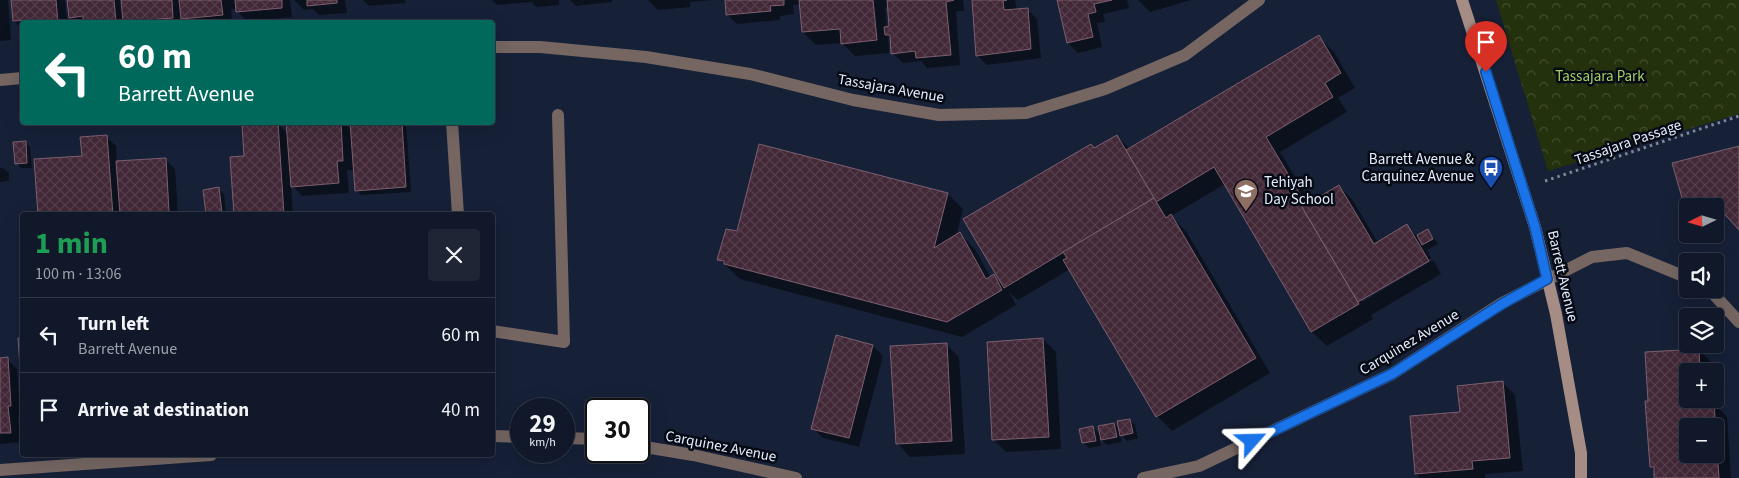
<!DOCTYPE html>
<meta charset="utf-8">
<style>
:root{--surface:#101829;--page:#1e2535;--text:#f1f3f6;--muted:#9ca0a8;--line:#303746}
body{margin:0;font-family:"Source Sans 3",sans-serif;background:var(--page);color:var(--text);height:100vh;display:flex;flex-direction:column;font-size:19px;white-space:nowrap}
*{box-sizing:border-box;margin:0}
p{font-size:16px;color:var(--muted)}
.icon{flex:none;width:28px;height:28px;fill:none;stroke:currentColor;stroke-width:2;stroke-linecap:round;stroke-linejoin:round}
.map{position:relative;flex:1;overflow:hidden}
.panel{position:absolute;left:20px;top:212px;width:475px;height:245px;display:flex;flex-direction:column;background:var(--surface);border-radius:5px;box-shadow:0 5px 20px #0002,0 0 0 1px var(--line)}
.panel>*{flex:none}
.top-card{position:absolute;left:20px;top:20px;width:475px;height:105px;border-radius:5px;box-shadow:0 5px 20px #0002,0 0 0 1px var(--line);background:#00695c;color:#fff;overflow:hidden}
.needle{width:32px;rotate:265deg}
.buttons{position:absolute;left:1679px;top:198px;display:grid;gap:10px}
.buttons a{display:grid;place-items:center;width:45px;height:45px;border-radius:5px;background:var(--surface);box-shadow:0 5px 20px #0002,0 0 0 1px var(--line);font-size:25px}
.speed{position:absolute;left:510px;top:398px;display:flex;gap:10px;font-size:25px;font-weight:700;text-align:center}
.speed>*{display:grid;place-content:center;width:65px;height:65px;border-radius:50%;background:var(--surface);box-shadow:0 5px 20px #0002,0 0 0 1px var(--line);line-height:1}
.speed small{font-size:12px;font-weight:400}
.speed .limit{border:2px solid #111;border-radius:8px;background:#fff;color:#111}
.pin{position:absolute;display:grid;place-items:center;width:42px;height:42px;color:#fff;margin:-51px -21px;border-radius:50% 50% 50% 0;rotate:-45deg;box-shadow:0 0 5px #0007}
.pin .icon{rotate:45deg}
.me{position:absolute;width:55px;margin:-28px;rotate:65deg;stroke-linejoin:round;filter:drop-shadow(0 0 4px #0008)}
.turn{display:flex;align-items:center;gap:18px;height:105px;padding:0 15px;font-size:22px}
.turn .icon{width:65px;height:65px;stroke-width:2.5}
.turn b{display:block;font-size:35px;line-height:42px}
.round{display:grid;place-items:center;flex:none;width:52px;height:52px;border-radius:5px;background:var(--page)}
.overview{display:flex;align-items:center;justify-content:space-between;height:85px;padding:0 15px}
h1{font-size:30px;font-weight:700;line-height:38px;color:#1e9e55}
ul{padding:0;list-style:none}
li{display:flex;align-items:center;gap:15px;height:75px;padding:0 15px;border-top:1px solid var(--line)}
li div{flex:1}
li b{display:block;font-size:19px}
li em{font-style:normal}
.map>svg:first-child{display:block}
</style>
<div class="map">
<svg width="1739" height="478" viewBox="0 0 1739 478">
<defs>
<pattern id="forest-crowns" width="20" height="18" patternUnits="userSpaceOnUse" patternTransform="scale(1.25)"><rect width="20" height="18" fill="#23310d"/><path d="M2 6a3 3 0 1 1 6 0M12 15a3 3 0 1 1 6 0" fill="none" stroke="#434f31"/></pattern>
<pattern id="building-cross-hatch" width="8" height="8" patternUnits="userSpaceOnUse" patternTransform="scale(1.25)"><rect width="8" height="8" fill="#432938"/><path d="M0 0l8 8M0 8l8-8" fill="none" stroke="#553e4c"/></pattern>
</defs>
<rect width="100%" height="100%" fill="#162037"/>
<polygon fill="url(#forest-crowns)" points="1496,0 1739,0 1739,114 1548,171"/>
<g fill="#0007" fill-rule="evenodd">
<polygon points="0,0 8,0 11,40 0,41"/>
<polygon points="12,0 65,0 67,22 22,22 22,29 14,21"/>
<polygon points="69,0 290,0 292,17 247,21 237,11 237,9 231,9 232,22 186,22 182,18 182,22 75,22 70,17"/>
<polygon points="294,0 345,0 347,13 319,15 313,9 304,10"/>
<polygon points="363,0 405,0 406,3 369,6"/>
<polygon points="492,0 559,0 559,5 536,7 532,2 497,5"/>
<polygon points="570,0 612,0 612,2 576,6"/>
<polygon points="648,0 713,0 690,2 690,7 658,10"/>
<path d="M726,0H963L964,11H956L960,65L927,68L921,61L903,63L893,53L891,40L888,36L889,53L855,56L842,43L816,45L803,32L801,4L793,5L794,14L780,16V20L737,24L727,14ZM885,7H889L890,27L887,28Z"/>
<polygon points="973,0 1015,0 1017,10 1027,9 1037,19 1041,58 987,65 977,55"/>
<polygon points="1058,0 1127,0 1129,8 1103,14 1105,22 1097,23 1102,47 1078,53 1068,43"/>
<polygon points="1138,0 1191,0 1150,12"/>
<polygon points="1319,37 1334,52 1355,88 1338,98 1347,112 1280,152 1311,203 1339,186 1352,199 1378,243 1407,226 1417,236 1428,230 1438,244 1427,250 1431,258 1362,299 1362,302 1433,260 1441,274 1371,315 1373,319 1327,346 1312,332 1225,184 1171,216 1186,231 1270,373 1172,431 1157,416 1070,269 1018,300 1009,292 1016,305 962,337 740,279 719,259 738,233 760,145 948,194 963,209 956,236 960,234 975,249 991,278 993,276 1002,285 1091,145 1095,149 1117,136 1130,149"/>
<polygon points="288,122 343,122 352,131 351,122 405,122 406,124 411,192 361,195 356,190 355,170 347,170 349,193 302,196 291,184 293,215 236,215 246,157 277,123 289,135"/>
<polygon points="106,137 116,146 117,163 165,159 175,169 178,215 39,215 83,157"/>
<polygon points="25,142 30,147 32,168 21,168 16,163"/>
<polygon points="1739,147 1739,229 1724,212 1715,214 1715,206 1688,206 1688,213 1674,164"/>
<polygon points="0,168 3,168 9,173 9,181 0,182"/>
<polygon points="218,189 224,194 226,215 208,215"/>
<polygon points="837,337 873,346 883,356 859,447 823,438 813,428"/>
<polygon points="20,339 22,339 22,380"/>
<polygon points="1043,339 1056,352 1061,449 1006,452 993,439"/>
<polygon points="946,344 959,357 965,454 910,457 897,443"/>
<path d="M1699,350L1712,363V371H1688V399H1714V403L1727,417L1731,478H1656L1655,471L1651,466L1649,402ZM1688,426H1715V454H1688Z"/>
<polygon points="0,359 7,359 17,369 20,415 18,415 20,442 0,444"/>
<polygon points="1502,382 1515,395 1523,471 1485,474 1485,478 1420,478 1416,474 1461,413"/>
<polygon points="1130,420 1135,425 1138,438 1127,441 1120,433 1122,442 1107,445 1099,437 1101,446 1089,448 1084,443 1081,430 1093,427 1101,436 1114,424 1121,431"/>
</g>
<g fill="url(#building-cross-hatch)" stroke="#7d5f6f" fill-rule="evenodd">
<polygon points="11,0 56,0 58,22 29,22 29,20 13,21"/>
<polygon points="67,0 114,0 116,22 83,22 83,16 69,18"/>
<polygon points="121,0 172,0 173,18 123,22"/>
<polygon points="179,0 221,0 223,15 181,19"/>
<polygon points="235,0 282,0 282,8 236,12"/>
<polygon points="307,0 337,0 337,3 307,6"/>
<polygon points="725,0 784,0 784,5 770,6 771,11 726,15"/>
<polygon points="799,0 873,0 877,40 841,44 840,29 802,32"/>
<polygon points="887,0 954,0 946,2 951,55 916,58 915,51 891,54 890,35 885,35 884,27 889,26"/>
<polygon points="972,0 1007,0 1003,1 1004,10 1028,8 1031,49 976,56"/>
<polygon points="1057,0 1112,0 1094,4 1096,12 1088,14 1093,37 1067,43"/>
<polygon points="1319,35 1341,73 1325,83 1333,97 1266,137 1306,204 1302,207 1359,304 1311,332 1214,167 1156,202 1126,150"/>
<polygon points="278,122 284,215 234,215 230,157 244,156 242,125"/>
<polygon points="286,122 341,122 343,161 337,161 339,183 291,187"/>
<polygon points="350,122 402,122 406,187 355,191"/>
<polygon points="107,135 113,215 38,215 34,159 82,156 80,137"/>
<polygon points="1117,135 1154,198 1004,288 963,219 1091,144 1094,148"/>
<polygon points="26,141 27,163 15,164 13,142"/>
<polygon points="759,144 948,193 934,248 960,232 986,279 994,274 1002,290 947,322 724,264 724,261 717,260 726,229 737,231"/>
<polygon points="1739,146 1739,230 1718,207 1688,206 1687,215 1672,163"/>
<polygon points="166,158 169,212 120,215 116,161"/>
<polygon points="1339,185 1374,244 1407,224 1429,261 1358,302 1302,207"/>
<polygon points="219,187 222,213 206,215 203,190"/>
<polygon points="1154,198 1166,218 1171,214 1256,358 1156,417 1063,260 1067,258 1063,252"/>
<polygon points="1428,229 1433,239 1422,245 1417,235"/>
<polygon points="836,335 873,345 849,438 811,429"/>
<polygon points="18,338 22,338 22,397"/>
<polygon points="1043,338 1049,437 992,440 987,342"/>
<polygon points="947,343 952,441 896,444 890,346"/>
<path d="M1699,349L1700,371H1688V399H1702V403L1714,402L1719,478H1654V467H1650L1645,401H1648L1645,352ZM1688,426H1715V454H1688Z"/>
<polygon points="8,357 11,406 8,406 11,433 0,433 0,358"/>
<polygon points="1503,381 1510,458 1472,461 1473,469 1415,474 1410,416 1460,412 1457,386"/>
<polygon points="1130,419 1133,433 1120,436 1117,421"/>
<polygon points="1114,423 1117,437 1101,440 1098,426"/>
<polygon points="1093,426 1096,441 1082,443 1079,429"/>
</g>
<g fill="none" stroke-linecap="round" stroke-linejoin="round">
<polyline stroke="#7e879a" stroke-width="3" stroke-dasharray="2.5 4" stroke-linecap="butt" points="1545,181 1739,116"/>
<g stroke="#756662" stroke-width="12">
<polyline points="452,122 458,215"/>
<polyline points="492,331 564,342 558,115"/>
</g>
<g stroke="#756662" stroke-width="12">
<polyline points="492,47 540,47 646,57 750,74 853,100 939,115 1026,113 1105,89 1185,55 1259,0"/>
<polyline points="0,80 22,78"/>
<polyline points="1709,289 1739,322"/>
<polyline points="492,436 521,437"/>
<polyline points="564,438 596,439"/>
<polyline points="639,446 693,455 796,478"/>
<polyline points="0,470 211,455"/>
<polyline points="1143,478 1199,466 1392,374 1502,303 1592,257 1627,253 1688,278"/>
</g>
<polyline stroke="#a58d86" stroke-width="12" points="1462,0 1535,227 1556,314 1581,453 1581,478"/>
</g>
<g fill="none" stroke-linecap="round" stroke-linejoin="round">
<defs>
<polyline id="route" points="1252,441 1392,374 1502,304 1547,279 1535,227 1486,72"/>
</defs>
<use href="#route" stroke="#114b97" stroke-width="12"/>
<use href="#route" stroke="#1a73e8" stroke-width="9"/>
</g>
<defs>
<symbol id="bus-pin" viewBox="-11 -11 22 30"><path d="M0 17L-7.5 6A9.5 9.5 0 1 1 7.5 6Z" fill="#1a4fb4" stroke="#060a14"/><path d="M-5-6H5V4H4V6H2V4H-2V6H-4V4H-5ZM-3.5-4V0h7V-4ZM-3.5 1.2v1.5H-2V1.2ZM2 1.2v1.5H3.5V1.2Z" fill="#fff"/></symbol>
<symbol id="school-pin" viewBox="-11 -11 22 30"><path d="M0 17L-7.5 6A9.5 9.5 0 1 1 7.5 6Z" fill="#8d6e63" stroke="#060a14"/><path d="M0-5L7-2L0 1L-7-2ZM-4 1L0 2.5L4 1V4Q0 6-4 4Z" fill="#fff"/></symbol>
</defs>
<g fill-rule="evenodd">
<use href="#bus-pin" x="1477" y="154" width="28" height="38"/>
<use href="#school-pin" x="1232" y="177" width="28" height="38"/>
</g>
<g text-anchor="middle" stroke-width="5" stroke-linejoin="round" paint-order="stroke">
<g font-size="15" fill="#a6d163" stroke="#060a14">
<text x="1600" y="81">Tassajara Park</text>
</g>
<g font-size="15" fill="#e5edfd" stroke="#060a14">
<text transform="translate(891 88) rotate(10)" y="5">Tassajara Avenue</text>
<text transform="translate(1628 142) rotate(-19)" y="5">Tassajara Passage</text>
<text transform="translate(1563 276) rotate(77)" y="5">Barrett Avenue</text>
<text transform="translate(1409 342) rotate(-31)" y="5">Carquinez Avenue</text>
<text transform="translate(721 446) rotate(11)" y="5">Carquinez Avenue</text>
</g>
<g font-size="15" fill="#e5edfd" stroke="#060a14" text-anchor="end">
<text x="1474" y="164">Barrett Avenue &amp;<tspan x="1474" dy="17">Carquinez Avenue</tspan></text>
<text x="1264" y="187" text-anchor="start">Tehiyah<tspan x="1264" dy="17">Day School</tspan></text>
</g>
</g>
</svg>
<div class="buttons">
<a><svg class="needle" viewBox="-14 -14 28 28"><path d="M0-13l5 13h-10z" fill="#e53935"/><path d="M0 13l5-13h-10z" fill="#9ca0a8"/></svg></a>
<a><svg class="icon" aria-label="sound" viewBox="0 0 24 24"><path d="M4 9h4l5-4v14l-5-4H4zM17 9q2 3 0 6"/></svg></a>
<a><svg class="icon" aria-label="layers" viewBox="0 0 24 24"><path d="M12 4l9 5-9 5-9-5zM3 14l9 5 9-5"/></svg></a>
<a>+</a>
<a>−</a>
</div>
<div class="speed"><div>29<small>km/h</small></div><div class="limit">30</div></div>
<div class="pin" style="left:1486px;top:72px;background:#d93025"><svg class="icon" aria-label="arrive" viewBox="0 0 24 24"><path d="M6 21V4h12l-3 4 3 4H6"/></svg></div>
<svg class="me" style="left:1252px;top:441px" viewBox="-20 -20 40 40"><path d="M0-17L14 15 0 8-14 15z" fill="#1a73e8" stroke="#fff" stroke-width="4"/></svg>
<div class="top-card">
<div class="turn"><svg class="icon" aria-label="left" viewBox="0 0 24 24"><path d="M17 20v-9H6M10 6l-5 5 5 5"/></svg><div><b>60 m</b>Barrett Avenue</div></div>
</div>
<section class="panel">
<div class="overview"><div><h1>1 min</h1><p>100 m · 13:06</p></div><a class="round"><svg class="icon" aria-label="close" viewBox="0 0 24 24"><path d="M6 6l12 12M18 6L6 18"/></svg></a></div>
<ul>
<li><svg class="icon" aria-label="left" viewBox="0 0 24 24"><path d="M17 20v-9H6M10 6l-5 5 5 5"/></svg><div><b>Turn left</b><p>Barrett Avenue</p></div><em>60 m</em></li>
<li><svg class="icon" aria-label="arrive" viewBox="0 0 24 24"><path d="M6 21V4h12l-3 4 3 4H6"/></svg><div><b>Arrive at destination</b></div><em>40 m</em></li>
</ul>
</section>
</div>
